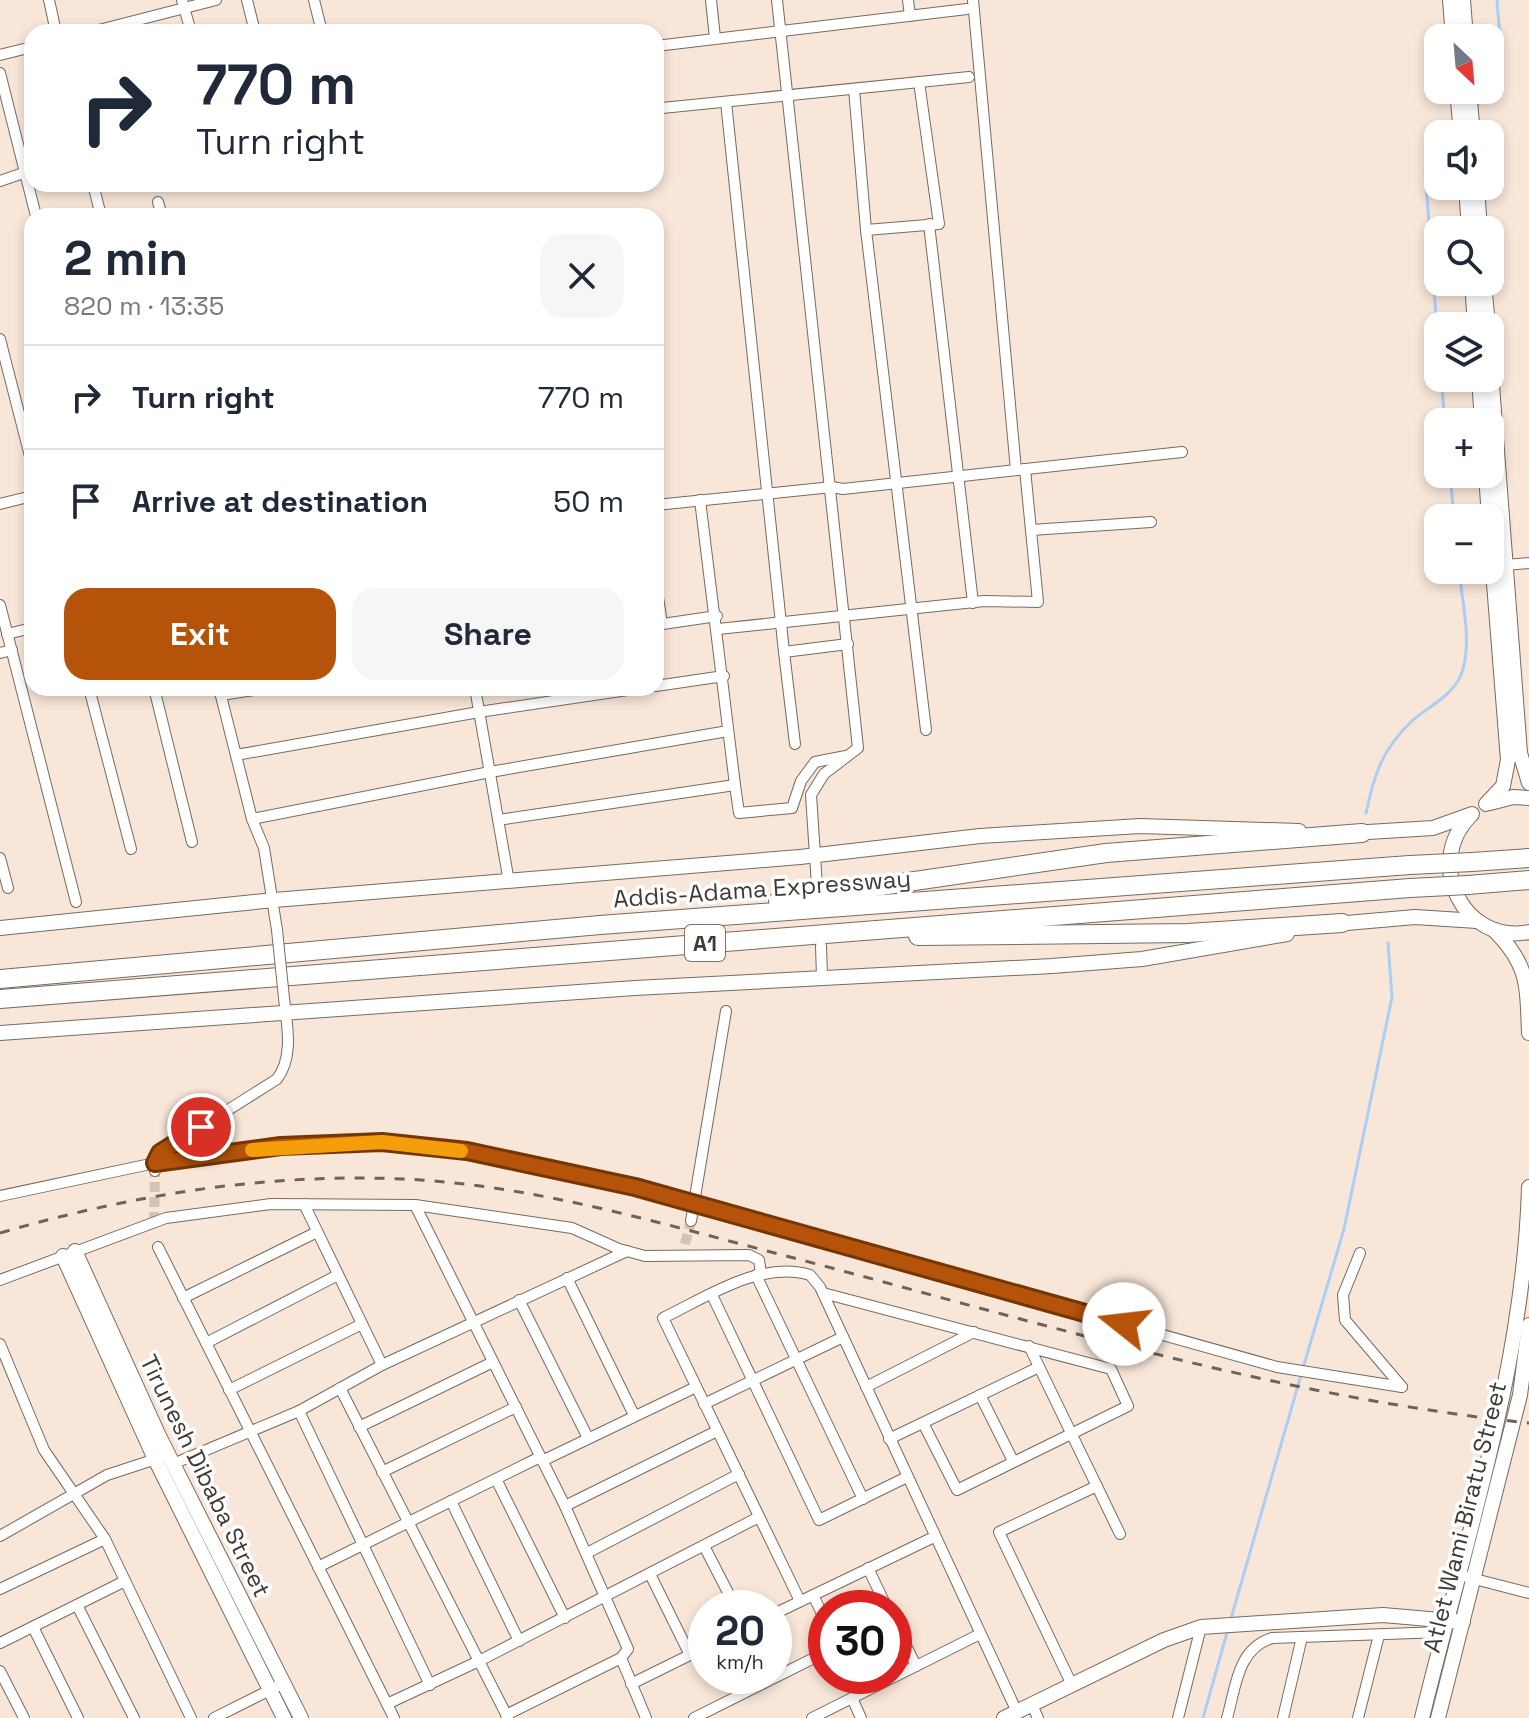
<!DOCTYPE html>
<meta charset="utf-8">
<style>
:root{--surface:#fff;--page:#f6f6f7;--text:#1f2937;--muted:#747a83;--line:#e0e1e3;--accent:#b45309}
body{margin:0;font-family:"Space Grotesk",sans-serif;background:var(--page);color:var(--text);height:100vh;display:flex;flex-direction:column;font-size:30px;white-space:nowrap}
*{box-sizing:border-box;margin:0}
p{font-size:26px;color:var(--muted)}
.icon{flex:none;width:44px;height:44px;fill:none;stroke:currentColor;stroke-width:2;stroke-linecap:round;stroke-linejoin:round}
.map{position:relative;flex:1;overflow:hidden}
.drawer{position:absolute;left:24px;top:208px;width:640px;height:488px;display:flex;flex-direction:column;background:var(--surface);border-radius:24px;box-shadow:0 4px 12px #0003}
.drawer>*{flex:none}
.guide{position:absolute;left:24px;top:24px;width:640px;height:168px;border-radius:24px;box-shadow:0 4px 12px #0003;background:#fff;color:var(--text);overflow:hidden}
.needle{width:52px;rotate:154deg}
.buttons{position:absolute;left:1424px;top:24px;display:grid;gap:16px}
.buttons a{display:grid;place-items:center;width:80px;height:80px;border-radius:16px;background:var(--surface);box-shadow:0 4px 12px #0003;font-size:40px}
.speed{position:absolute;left:688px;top:1590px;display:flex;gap:16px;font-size:40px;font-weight:700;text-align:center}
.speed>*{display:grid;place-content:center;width:104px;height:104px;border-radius:50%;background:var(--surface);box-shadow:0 4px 12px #0003;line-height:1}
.speed small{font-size:20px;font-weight:400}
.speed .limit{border:12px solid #d22;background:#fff;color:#111}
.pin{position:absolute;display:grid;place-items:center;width:68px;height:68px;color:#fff;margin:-34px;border:4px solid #fff;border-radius:50%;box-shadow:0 2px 8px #0007}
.me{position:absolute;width:88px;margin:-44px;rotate:286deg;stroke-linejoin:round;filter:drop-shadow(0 0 6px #0008)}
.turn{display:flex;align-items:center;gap:28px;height:168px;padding:0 40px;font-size:36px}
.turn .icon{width:104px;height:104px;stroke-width:2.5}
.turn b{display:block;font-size:56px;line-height:68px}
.round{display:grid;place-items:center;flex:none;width:84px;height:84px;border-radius:24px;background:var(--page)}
.overview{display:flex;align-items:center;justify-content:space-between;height:136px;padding:0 40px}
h1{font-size:48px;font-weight:700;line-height:60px}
.cta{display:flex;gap:16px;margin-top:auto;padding:16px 40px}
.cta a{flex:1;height:92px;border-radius:24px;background:var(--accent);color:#fff;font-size:32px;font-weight:700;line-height:92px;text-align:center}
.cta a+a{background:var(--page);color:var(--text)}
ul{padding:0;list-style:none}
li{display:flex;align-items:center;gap:24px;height:104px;padding:0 40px;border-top:2px solid var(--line)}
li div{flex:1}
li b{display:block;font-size:30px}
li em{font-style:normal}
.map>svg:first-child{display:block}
</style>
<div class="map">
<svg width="1529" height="1718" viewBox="0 0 1529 1718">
<rect width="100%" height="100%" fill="#f8e6d8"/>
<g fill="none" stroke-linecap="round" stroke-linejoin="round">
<g stroke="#aacef4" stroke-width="3">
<path d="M1476,107C1508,70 1500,46 1497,0"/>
<polyline points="1438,153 1425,171 1438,342"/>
<polyline points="1441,378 1445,422"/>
<polyline points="1450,474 1454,518"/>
<path d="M1366,813C1374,775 1382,749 1412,721C1429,706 1452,696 1461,675C1473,644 1462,602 1459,570"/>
<polyline points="1303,1368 1344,1229 1392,997 1388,943"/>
<polyline points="1230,1622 1301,1375"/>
<polyline points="1203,1718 1228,1629"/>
</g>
<g stroke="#d3c3b7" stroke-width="10" stroke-dasharray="10 5" stroke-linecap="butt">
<polyline points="154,1222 155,1171"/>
<polyline points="685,1244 691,1221"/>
</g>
<defs>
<g id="street">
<polyline points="49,0 56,32"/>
<polyline points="182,0 191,32"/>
<polyline points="247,0 255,32"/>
<polyline points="314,0 322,32"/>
<polyline points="711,0 715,38"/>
<polyline points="777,0 858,748 824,774 811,795 817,886"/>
<polyline points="908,0 910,16"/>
<polyline points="973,0 1016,470"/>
<polyline points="91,32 216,0"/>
<polyline points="656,46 967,9"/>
<polyline points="0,55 32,47"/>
<polyline points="0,73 36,216"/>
<polyline points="854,89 866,230 926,730"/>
<polyline points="726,102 784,652"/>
<polyline points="662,108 969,77"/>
<polyline points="0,181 32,170"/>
<polyline points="93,184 101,216"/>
<polyline points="158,202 162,216"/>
<polyline points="929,224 973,603"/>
<polyline points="866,230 939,224 919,82"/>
<polyline points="0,339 32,464"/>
<polyline points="700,500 735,785"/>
<polyline points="0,504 32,496"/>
<polyline points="656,505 832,487 843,489 1182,452"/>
<polyline points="1031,530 1151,522"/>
<polyline points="1505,565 1529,563"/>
<polyline points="656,584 662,624"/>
<polyline points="0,605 76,902"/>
<polyline points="656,625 717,616"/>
<polyline points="718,629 984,601 1038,602 1025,469"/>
<polyline points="7,634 32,628"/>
<polyline points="0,653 12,650"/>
<polyline points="656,686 724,676"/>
<polyline points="89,688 131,849"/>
<polyline points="154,688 192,842"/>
<polyline points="219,688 252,819 264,848 277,930"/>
<polyline points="475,688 509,882"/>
<polyline points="221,695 268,688"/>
<polyline points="795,744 784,652 848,644"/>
<polyline points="236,755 479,712 641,688"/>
<polyline points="252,819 490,772 728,731"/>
<polyline points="498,820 735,785 739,813 792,808 801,781 815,762 846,756"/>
<polyline points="0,858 8,888"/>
<polyline points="821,946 822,977"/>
<path d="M155,1171L160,1153L277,1079C294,1057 287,1025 284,998"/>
<polyline points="0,1196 155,1163 281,1146 382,1142 467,1151 635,1187 1277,1367 1402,1387"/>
<polyline points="304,1204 382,1365"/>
<polyline points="415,1205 565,1506 628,1649 621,1658 506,1715"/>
<polyline points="691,1221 726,1011"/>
<polyline points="158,1247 394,1718"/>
<polyline points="1360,1253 1343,1295 1345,1320 1402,1387"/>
<polyline points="756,1275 863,1499"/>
<polyline points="567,1278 634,1415"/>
<polyline points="0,1280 166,1218 271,1204 415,1205 572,1228 619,1249 645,1256 749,1255 759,1260 761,1274"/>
<polyline points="823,1293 1111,1369 1128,1406 957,1490 923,1423"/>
<polyline points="712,1295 819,1520 907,1477"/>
<polyline points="183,1298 317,1232"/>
<polyline points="519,1300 588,1438"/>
<polyline points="206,1343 338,1275"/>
<polyline points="0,1344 44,1450 105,1539 191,1718"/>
<polyline points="1029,1346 1120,1534"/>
<polyline points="866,1387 974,1332"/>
<polyline points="340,1388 508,1718"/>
<polyline points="229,1390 362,1324"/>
<polyline points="980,1395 1013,1461"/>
<polyline points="704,1404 843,1337"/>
<polyline points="299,1411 430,1685"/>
<polyline points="359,1427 493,1362"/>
<polyline points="889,1439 1039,1367"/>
<polyline points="542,1461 696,1387"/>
<polyline points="173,1464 299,1411 382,1365 627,1251"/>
<polyline points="382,1472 516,1407"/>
<polyline points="496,1479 565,1618"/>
<polyline points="451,1501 519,1641"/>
<polyline points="565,1506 717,1431"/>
<polyline points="0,1536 107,1475 159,1458"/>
<polyline points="704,1546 736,1608"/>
<polyline points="587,1553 739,1474"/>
<polyline points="318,1567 540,1457"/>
<polyline points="868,1568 887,1608"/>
<polyline points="650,1574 690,1655"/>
<polyline points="1467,1577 1529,1593"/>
<polyline points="0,1589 105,1539"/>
<polyline points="813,1595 826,1622"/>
<path d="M800,1601L663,1318C707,1297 760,1260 810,1275L820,1287L1017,1712"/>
<polyline points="77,1605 134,1718"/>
<polyline points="774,1614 934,1537"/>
<polyline points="894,1621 916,1666"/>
<polyline points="33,1627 78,1718"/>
<polyline points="0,1643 125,1581"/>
<polyline points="621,1658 646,1718"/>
<polyline points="0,1671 24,1718"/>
<polyline points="853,1676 862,1693"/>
<polyline points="631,1684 706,1647"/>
<polyline points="1072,1685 999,1532 1097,1486"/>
<polyline points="852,1698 861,1718"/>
<polyline points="387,1704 479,1661 759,1517"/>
<polyline points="1032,1705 1038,1718"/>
<polyline points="214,1718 284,1683"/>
<polyline points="694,1718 826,1652"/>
<polyline points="812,1718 980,1634"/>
<polyline points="1178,1718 1201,1627"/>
<path d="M1227,1718C1236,1687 1237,1649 1272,1638L1443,1632"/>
<polyline points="1283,1718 1302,1637"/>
<polyline points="1358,1718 1379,1635"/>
</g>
<g id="secondary">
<polyline points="1450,0 1453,38"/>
<polyline points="1463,0 1466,38"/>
<polyline points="1457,90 1461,134"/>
<polyline points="1469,90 1473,134"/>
<polyline points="1466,186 1469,230"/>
<polyline points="1477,186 1480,230"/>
<polyline points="1472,282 1475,326"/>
<polyline points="1484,282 1488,326"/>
<polyline points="1490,359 1520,753 1529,783"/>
<polyline points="1479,378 1482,422"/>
<polyline points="1486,474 1489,518"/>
<polyline points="1490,803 1513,797 1529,798"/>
<polyline points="1486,804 1503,786 1508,760 1490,533"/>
<path d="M1470,816C1424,863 1463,945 1529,932"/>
<polyline points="1352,833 1433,828 1472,814"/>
<polyline points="1335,924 1415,917 1477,921"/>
<polyline points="0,928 274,900 800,857 980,836 1140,826 1299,831"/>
<path d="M1494,930C1529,965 1527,985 1529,1033"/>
<polyline points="0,1033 635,988 1052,966 1142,959 1287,934"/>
<polyline points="75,1251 159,1436 301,1718"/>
<polyline points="63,1256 155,1459 284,1718"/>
<polyline points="1004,1718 1164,1640 1201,1627 1383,1615 1463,1622"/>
<path d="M1422,1718C1464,1544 1524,1367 1529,1187"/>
<polyline points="1438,1718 1520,1395 1529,1325"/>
</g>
<g id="highway">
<polyline points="1472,862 1529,858"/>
<polyline points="1468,885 1529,880"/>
<polyline points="778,901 1106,853 1362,833"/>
<polyline points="918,936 1188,933 1342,923"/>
<polyline points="0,979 600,925 1410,865"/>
<polyline points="0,999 1410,888"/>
</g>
</defs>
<use href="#street" stroke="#796a5e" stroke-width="12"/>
<use href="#secondary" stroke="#796a5e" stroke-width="16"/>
<use href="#highway" stroke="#796a5e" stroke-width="20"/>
<use href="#street" stroke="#fff" stroke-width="10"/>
<use href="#secondary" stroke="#fff" stroke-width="14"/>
<use href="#highway" stroke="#fff" stroke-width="18"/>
<path stroke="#6c635c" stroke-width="3" stroke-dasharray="10 10" stroke-linecap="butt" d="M0,1233C131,1195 265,1173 403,1179C536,1185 666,1225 794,1258C1037,1322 1279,1397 1529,1423"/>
<defs>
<polyline id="street-bridge" points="277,930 284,998"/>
<g id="highway-bridge">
<polyline points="1410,865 1472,862"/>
<polyline points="1410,888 1468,885"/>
</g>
</defs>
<use href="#street-bridge" stroke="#796a5e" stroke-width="12" stroke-linecap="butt"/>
<use href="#highway-bridge" stroke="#796a5e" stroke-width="20" stroke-linecap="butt"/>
<use href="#street-bridge" stroke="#fff" stroke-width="10"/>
<use href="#highway-bridge" stroke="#fff" stroke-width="18"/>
</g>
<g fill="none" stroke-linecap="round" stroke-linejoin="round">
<defs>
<polyline id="route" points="201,1127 160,1153 155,1163 281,1146 382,1142 467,1151 635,1187 1124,1324"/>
</defs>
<use href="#route" stroke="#753606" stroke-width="20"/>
<use href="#route" stroke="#b45309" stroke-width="14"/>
<polyline stroke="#f59e0b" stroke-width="14" points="252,1150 382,1142 461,1151"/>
</g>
<g text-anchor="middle" stroke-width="7" stroke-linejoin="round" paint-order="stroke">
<rect fill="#fff" stroke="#797471" stroke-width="2" x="685" y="925" width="40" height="36" rx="6"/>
<g font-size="22" font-weight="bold" fill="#403934">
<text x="705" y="951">A1</text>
</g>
<g font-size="24" fill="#403934" stroke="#fff">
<text transform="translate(762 889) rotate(-4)" y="8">Addis-Adama Expressway</text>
<text transform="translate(205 1476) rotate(64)" y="8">Tirunesh Dibaba Street</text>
<text transform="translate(1465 1517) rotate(-76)" y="8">Atlet Wami Biratu Street</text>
</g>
</g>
</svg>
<div class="buttons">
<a><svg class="needle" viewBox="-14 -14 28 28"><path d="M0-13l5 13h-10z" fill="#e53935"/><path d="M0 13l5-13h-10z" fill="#747a83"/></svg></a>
<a><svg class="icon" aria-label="sound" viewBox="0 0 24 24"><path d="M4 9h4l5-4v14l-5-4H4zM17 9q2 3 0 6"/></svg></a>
<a><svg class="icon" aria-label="search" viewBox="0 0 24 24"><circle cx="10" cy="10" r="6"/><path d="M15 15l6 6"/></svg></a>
<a><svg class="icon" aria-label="layers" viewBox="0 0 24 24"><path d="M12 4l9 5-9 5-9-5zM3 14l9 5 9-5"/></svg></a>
<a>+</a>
<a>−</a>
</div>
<div class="speed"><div>20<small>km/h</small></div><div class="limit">30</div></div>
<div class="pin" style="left:201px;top:1127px;background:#d93025"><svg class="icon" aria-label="arrive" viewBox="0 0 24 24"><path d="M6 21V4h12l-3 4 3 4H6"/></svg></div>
<svg class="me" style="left:1124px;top:1324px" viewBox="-20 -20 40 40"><circle r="19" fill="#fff"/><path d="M0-13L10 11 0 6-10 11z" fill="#b45309"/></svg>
<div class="guide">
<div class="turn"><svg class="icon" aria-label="right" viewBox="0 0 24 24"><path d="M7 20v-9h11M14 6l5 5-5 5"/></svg><div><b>770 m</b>Turn right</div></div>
</div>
<section class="drawer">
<div class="overview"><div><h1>2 min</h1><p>820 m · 13:35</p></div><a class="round"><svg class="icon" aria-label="close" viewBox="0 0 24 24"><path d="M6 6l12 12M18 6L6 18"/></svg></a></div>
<ul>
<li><svg class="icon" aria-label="right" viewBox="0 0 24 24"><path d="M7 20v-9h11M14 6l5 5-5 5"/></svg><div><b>Turn right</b></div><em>770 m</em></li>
<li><svg class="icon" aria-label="arrive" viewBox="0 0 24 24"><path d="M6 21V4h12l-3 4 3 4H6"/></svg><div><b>Arrive at destination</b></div><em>50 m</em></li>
</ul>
<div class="cta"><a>Exit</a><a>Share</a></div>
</section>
</div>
